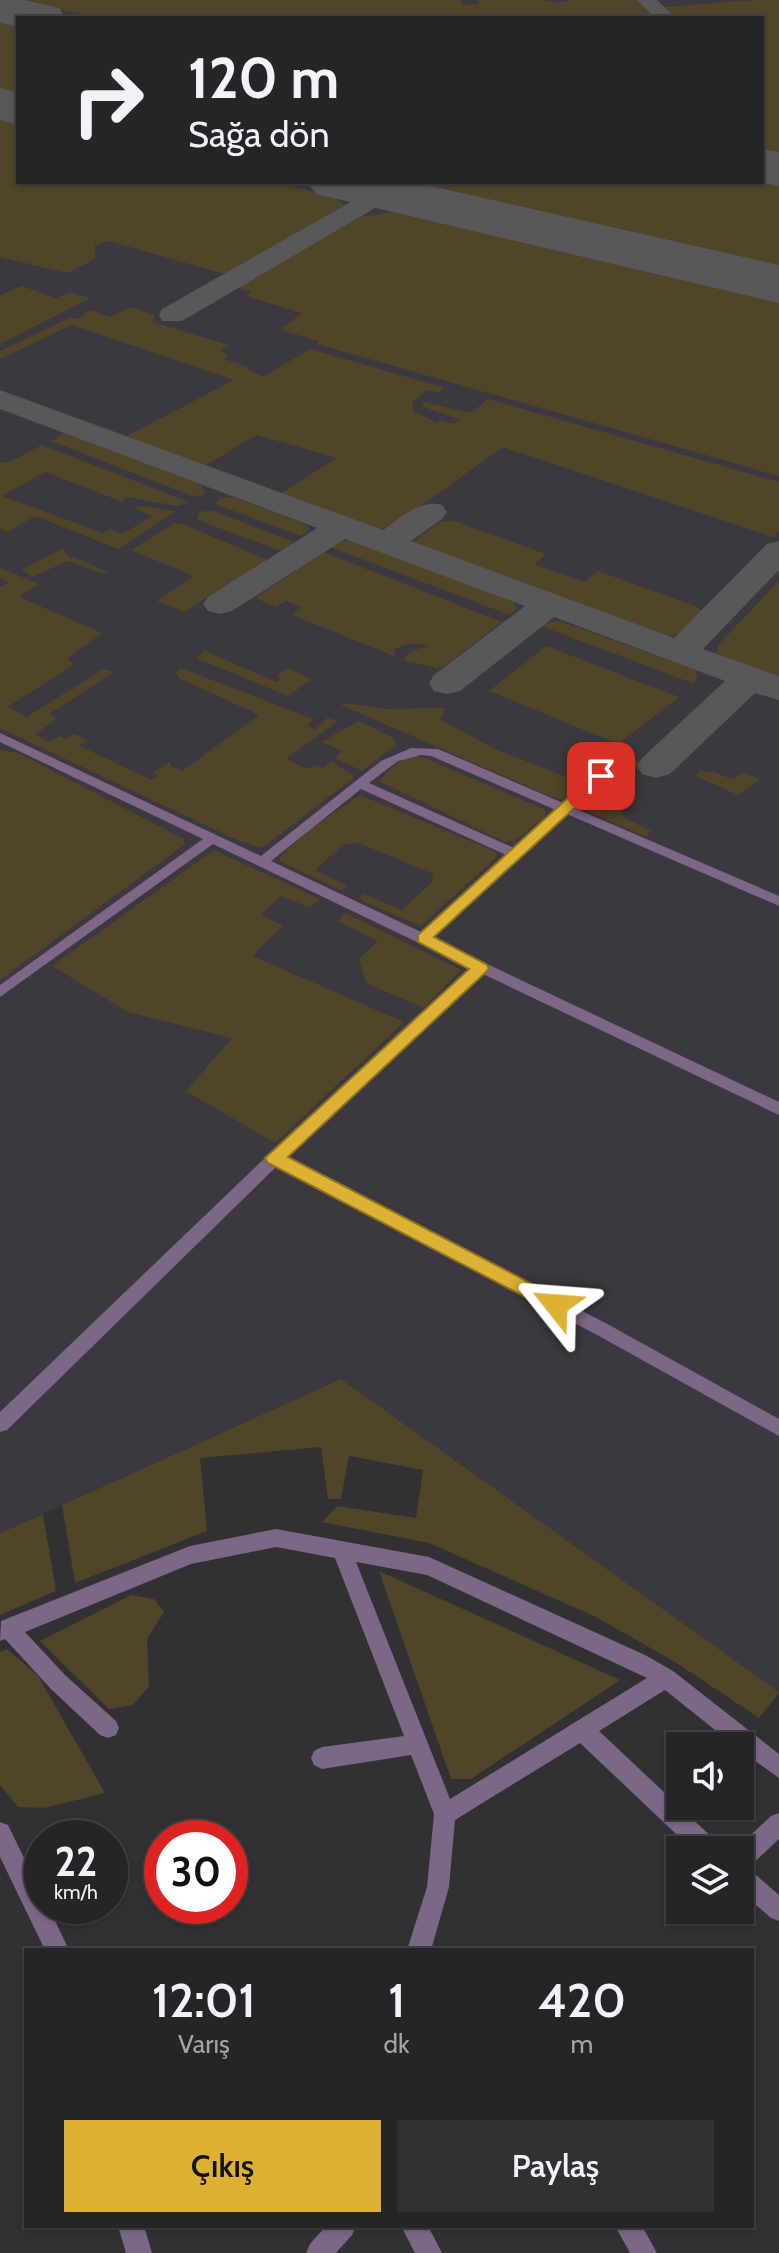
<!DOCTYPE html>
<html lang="tr">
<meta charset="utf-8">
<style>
:root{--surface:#252426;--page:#313032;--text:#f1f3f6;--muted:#a3a4a7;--line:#424143;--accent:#ddb133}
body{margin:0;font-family:Cabin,sans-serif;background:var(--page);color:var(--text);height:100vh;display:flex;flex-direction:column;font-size:30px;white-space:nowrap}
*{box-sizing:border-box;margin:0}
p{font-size:26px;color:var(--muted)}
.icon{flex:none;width:44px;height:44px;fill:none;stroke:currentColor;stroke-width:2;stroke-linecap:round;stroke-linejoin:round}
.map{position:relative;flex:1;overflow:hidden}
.details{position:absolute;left:24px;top:1948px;width:730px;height:280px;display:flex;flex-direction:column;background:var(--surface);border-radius:0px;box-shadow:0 2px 6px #0004,0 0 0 2px var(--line)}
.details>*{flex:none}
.hud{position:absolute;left:16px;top:16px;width:748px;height:168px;border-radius:0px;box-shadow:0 2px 6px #0004,0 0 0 2px var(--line);background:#252426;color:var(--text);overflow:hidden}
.buttons{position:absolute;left:666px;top:1732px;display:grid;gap:16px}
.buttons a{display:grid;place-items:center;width:88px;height:88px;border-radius:0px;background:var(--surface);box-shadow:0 2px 6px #0004,0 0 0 2px var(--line);font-size:40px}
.speed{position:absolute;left:24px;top:1820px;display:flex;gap:16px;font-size:40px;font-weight:700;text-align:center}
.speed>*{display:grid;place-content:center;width:104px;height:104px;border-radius:50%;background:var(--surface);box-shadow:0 2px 6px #0004,0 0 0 2px var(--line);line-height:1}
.speed small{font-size:20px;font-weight:400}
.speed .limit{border:12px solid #d22;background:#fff;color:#111}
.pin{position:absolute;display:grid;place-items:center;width:68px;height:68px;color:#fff;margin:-34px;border-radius:16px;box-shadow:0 4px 12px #0006}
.me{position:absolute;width:88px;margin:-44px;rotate:298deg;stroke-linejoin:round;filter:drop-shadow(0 0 6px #0008)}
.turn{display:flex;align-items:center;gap:28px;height:168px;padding:0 40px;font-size:36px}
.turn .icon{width:104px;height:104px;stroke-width:2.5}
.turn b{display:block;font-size:56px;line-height:68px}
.eta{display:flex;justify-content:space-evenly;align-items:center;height:136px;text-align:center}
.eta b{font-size:48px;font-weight:600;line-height:56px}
.action{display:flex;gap:16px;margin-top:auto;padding:16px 40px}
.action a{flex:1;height:92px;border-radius:0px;background:var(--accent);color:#111;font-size:32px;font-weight:600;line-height:92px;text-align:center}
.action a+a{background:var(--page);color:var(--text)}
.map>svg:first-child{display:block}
</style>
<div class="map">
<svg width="779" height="2253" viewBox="0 0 779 2253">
<rect width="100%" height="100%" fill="#313032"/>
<path fill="#3c383f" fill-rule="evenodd" d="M0,0H779V1692L341,1379L0,1533ZM18,18H762V182H18Z"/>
<g fill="#504528">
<polygon points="12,0 460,0 463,5 480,4 478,0 542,0 556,3 572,0 637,0 653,13 642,18 101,18"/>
<polygon points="758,0 779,0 779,154 762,151 762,18 676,18 664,7"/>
<polygon points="0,23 18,26 18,96 0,92"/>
<polygon points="0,117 18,122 18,182 273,182 331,196 343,204 343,209 335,217 228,275 109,241 95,245 95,259 67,273 0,257"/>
<polygon points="426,182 762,182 779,185 779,270 439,192"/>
<polygon points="391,212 779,301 779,476 317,344 319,341 280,330 302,313 246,296 252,292 233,287 360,217"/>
<polygon points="22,286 56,298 70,292 90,298 0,344 0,295"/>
<polygon points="131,307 155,315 152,322 229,345 220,351 228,355 224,359 249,367 247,369 263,377 310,349 445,388 438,393 428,390 412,402 413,411 437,423 441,420 453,424 461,420 421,406 425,402 471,413 488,399 779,482 779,531 773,537 503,447 397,523 384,528 373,529 280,494 337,458 257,435 204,466 121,439 234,380 72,325 0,359 0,351 72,317 78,319 90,310 110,317"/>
<polygon points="67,432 204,482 201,485 205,493 199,496 190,495 51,441"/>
<polygon points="42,445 189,502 178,506 126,497 123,502 45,472 2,496 103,533 110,529 122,534 153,516 133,508 139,506 176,511 118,549 35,516 7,532 0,529 0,462 9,462"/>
<polygon points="233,497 307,525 309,530 301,536 215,504 219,499"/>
<polygon points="204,511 213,511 294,542 283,550 275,549 198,520 198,514"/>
<path d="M455,521L546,554L534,564L584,582L598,571L698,607L703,615C695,631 679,636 662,636L419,546L414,541L440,522Z"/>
<polygon points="175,523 183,524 267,560 184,612 157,601 194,576 131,550"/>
<polygon points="339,541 354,541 510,600 516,605 515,611 510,615 330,547"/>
<polygon points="63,548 70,559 74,557 108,572 102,574 68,561 32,577 22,570"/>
<path d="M323,552L502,622L444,666L437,668L403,660L411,651L428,646C416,642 406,643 395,649L394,656L292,615L302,607L286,601L276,607L255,598Z"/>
<polygon points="0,568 39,584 19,597 102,633 67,659 75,664 7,707 27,717 103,669 114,672 49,714 57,719 35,734 49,742 60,736 66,739 74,734 88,740 80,746 151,780 158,776 153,773 170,761 171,766 182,771 259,715 179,678 176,673 181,668 313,719 307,726 316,729 327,718 338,721 286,759 308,769 314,765 323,768 331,761 355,777 262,848 239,841 0,728 0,587 8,582 0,578"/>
<polygon points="779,581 779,679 716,653 719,644"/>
<polygon points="557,620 696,670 697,679 692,683 541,626"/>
<polygon points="546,646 679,697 618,744 489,691"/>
<polygon points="205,651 276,682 281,678 277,676 287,668 312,679 288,696 196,658"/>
<polygon points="344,703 385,709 445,708 441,720 495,749 569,778 568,786 576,788 569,797 559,799 545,794 341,705"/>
<polygon points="359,721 392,737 397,744 362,771 335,758 342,751 321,742"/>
<polygon points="0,750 18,753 184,839 184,845 0,980"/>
<polygon points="417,755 541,808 546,811 545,817 514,841 505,842 379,781 401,759"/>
<polygon points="634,759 642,762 615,790 613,803 626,818 651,831 646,837 590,812 584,803"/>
<polygon points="699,771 715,772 731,779 743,773 761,779 738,795 696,776"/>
<polygon points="360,795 492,850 497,854 495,859 420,926 358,899 364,894 402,910 432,882 433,874 359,843 344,844 315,870 347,886 342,891 280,861 280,857 308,831"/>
<polygon points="214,850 320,899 310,908 281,896 261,915 283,926 252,956 404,1022 275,1143 186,1091 232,1038 128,1012 52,966"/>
<polygon points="345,913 461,970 424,1008 366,983 359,959 378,941 338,921"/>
<polygon points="341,1379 779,1692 779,1693 759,1718 675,1662 594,1616 429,1543 322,1522 337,1506 416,1518 423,1470 349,1456 341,1499 328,1499 321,1447 200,1458 207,1531 75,1583 62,1505"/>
<polygon points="43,1514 56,1591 0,1615 0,1533"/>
<polygon points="379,1571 620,1680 471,1779 451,1779"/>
<polygon points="131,1595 154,1599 164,1612 147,1639 149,1686 133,1705 109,1709 40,1641"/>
<polygon points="7,1649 38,1676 105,1793 44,1808 18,1807 0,1785 0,1652"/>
</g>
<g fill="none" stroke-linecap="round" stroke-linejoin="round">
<g fill="#585759" fill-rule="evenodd">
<polygon points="637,0 657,0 676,18 655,18"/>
<polygon points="386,182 415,182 411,187 182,321 162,321 159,315 162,309"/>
<path d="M0,390L383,530C401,518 419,499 442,505L447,512L442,519L411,541L674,638L767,544L779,541V570L703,649L779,676V700L755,693L670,774L656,778L642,774L637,766L642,758L725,681L554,617L460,691L447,694L434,691L429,683L434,675L525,606L345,539L232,611L220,614L208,611L203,604L208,597L317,528L0,409Z"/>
</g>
<g fill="#585759" fill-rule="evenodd">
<polygon points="0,0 24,0 59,8 66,18 18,18 18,27 0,23"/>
<polygon points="0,88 18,93 18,125 0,120"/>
<polygon points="762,149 779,152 779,186 758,182 762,182"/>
<polygon points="307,182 413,182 779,265 779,303 316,194"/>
</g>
<g fill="#7c6787" fill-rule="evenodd">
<path d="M0,733L261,856L381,761L411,748L438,749L563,803L596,773L601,772L607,776L606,779L574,808L779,896V906L567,814L432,938L779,1102V1115L483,974L287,1157L611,1326L779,1419V1436L599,1336L277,1166L7,1430L0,1432V1412L269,1154L471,968L213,844L0,997V985L203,839L0,742ZM421,755L431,756L556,810L514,848L369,783L398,761ZM361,789L506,855L421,932L271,861Z"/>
<path d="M276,1529L429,1557L645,1655L673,1671L779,1754V1778L740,1750V1746H735L665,1690L599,1731L717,1842L720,1850H693L580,1743L455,1820L449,1887L431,1950H407L427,1887L434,1814L411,1755L322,1769L314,1765L311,1758L314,1751L322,1747L404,1736L335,1558L276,1547L191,1564L25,1632L65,1675L116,1721L119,1728L116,1735L108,1738L100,1735L51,1689L5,1639L0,1641L1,1621L190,1546ZM356,1562L427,1575L647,1678L450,1799Z"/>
<polygon points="779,1813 779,1839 748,1868 779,1895 779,1921 771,1918 740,1891 740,1850 735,1850 771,1816"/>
<polygon points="0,1822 8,1825 42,1895 42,1906 48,1906 69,1950 45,1950 0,1857"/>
<polygon points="118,2226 144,2226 152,2253 126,2253"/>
<polygon points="326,2226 356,2226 352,2235 336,2253 306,2253 310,2244"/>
<polygon points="401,2226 428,2226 442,2253 415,2253"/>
<polygon points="615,2226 642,2226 657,2253 630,2253"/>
</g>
</g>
<polygon fill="#ddb133" stroke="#907321" stroke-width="2" points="601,772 606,773 606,779 434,937 486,964 489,968 486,972 288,1157 563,1300 566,1305 563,1311 556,1313 268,1163 265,1158 469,969 418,942 418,935 595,773"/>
</svg>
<div class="buttons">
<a><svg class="icon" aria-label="sound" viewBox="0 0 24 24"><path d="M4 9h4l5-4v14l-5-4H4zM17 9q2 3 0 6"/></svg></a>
<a><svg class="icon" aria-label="layers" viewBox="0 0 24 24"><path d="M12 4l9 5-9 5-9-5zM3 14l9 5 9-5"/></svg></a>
</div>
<div class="speed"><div>22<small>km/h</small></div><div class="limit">30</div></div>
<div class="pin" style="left:601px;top:776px;background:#d93025"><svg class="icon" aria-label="arrive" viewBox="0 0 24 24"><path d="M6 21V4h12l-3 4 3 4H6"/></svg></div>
<svg class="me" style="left:556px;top:1305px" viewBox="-20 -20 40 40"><path d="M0-17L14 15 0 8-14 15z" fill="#ddb133" stroke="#fff" stroke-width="4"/></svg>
<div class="hud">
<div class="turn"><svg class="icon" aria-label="right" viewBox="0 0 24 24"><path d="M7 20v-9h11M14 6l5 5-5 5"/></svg><div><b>120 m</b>Sağa dön</div></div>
</div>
<section class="details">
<div class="eta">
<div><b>12:01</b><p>Varış</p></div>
<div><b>1</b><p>dk</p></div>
<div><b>420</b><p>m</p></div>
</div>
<div class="action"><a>Çıkış</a><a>Paylaş</a></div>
</section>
</div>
